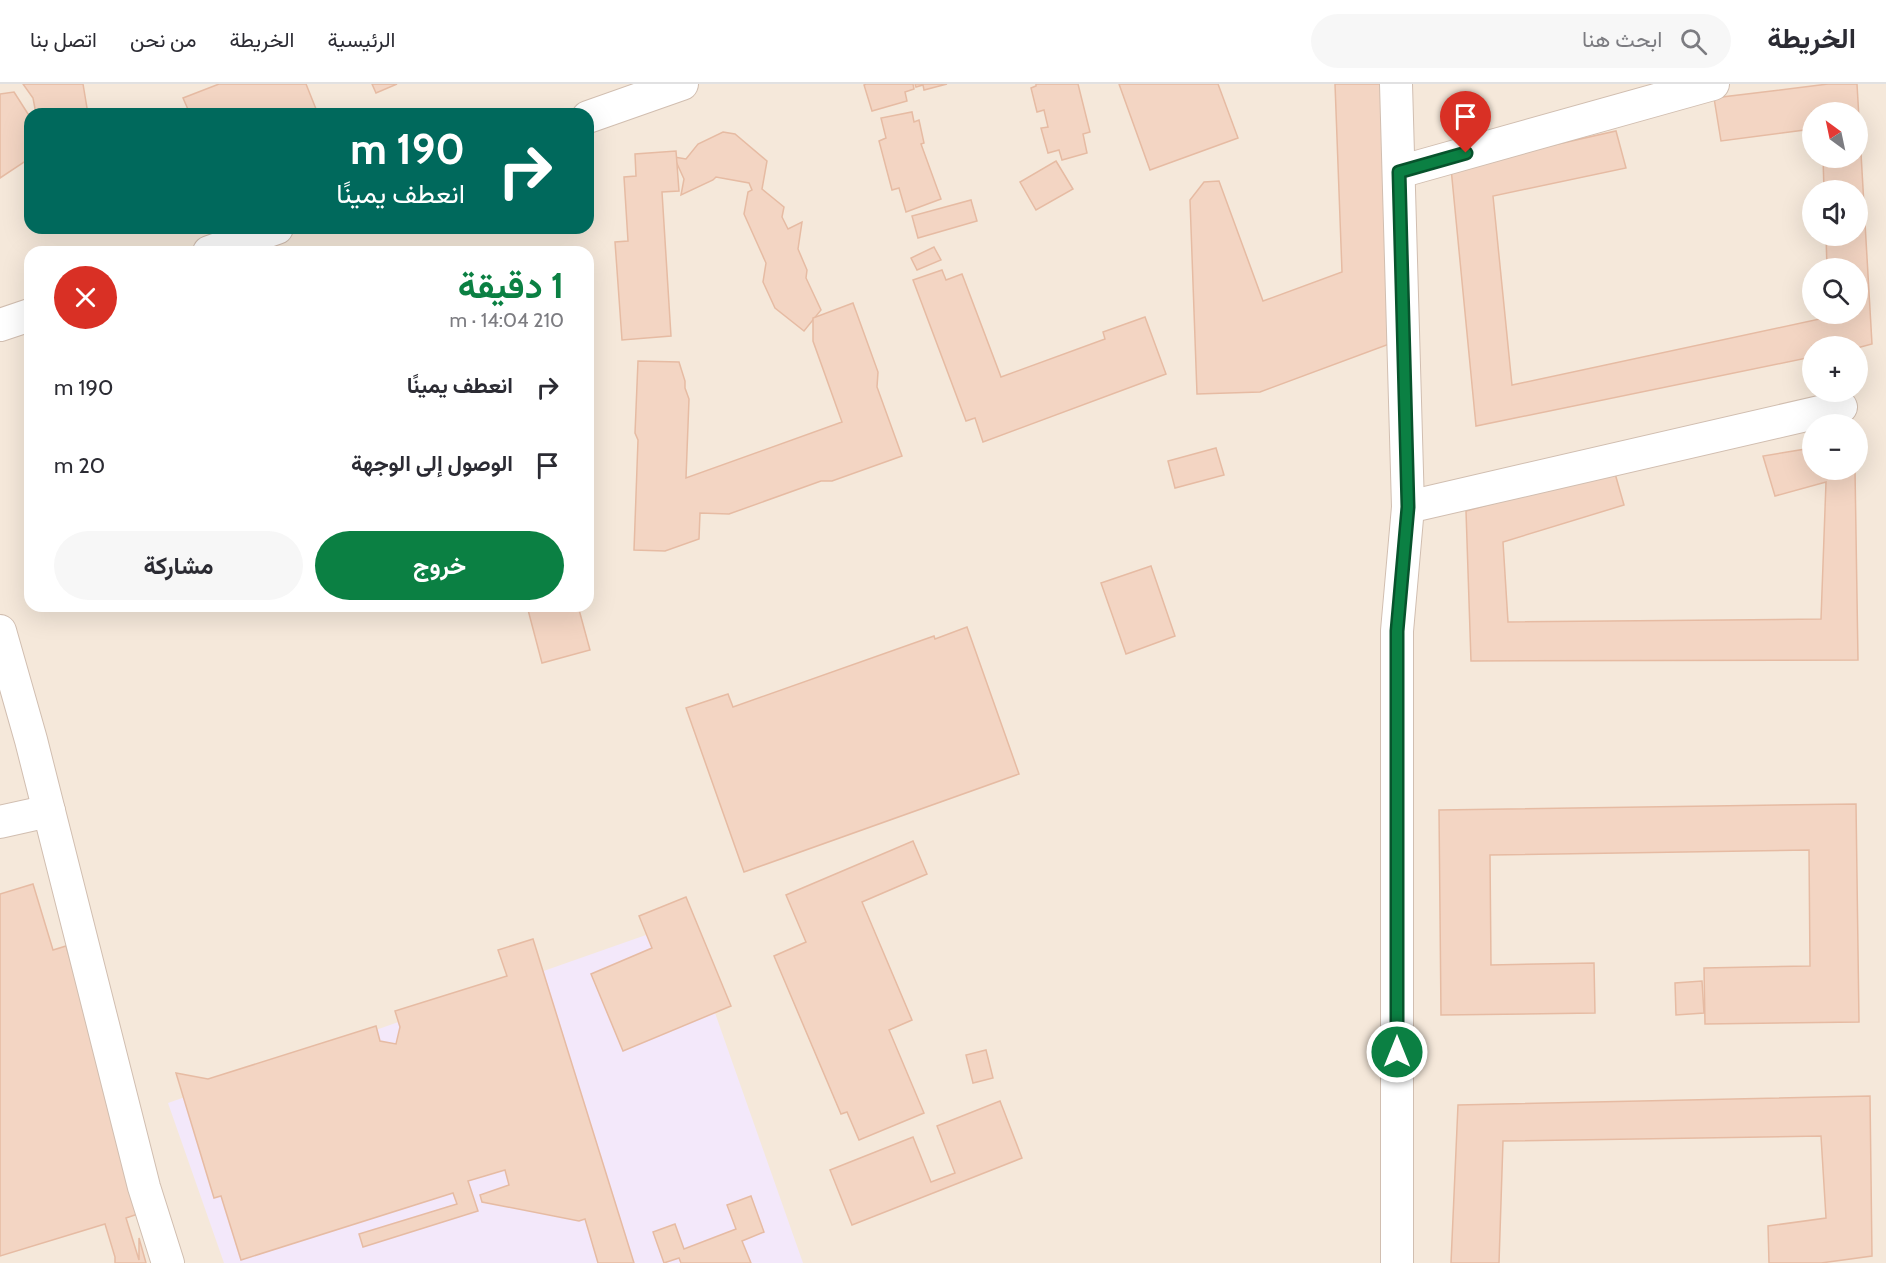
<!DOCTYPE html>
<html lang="ar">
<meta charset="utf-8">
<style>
:root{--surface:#fff;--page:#f7f7f7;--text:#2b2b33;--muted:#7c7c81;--line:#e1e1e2;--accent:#0b8043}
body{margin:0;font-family:Cabin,Vazirmatn,sans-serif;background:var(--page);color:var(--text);direction:rtl;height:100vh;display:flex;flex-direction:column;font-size:22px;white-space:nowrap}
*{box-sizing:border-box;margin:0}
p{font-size:20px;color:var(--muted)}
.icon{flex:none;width:33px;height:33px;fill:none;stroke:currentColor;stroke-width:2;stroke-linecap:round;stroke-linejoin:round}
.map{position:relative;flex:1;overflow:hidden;direction:ltr}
.sheet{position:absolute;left:24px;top:162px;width:570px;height:366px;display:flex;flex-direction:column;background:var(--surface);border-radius:18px;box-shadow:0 6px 24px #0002;direction:rtl}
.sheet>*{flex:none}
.hud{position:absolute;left:24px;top:24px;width:570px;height:126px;border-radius:18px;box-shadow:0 6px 24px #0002;direction:rtl;background:#00695c;color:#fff;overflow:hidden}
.needle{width:39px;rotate:327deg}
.tools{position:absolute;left:1802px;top:18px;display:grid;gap:12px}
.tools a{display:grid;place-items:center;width:66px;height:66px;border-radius:50%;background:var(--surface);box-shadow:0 6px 24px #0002;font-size:30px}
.pin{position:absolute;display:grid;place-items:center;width:51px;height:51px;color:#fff;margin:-62px -26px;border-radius:50% 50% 50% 0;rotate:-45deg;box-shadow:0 0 6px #0007}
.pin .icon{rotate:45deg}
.me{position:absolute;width:66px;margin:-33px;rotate:0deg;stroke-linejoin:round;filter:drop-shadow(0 0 4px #0008)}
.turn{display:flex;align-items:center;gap:21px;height:126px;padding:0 30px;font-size:27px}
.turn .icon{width:78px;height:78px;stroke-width:2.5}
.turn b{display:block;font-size:42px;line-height:51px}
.round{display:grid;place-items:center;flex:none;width:63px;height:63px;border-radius:32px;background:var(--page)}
.headline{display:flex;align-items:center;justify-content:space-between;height:102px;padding:0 30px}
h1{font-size:36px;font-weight:700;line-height:45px;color:var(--accent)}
.button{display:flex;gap:12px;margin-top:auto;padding:12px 30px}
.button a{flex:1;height:69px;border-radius:36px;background:var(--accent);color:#fff;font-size:24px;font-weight:700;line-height:69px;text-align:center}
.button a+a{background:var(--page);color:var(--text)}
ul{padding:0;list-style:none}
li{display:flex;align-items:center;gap:18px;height:78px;padding:0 30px}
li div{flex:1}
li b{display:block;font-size:22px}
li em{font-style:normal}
header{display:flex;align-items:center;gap:36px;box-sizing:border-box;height:84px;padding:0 30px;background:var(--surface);border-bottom:2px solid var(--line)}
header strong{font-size:28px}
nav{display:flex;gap:33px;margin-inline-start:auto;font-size:21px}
.search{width:420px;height:54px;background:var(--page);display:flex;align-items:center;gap:15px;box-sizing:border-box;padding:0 21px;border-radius:33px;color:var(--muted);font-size:22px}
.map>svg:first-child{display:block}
</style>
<header>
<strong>الخريطة</strong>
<div class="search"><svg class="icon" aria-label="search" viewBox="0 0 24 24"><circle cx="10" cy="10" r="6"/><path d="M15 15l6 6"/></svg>ابحث هنا</div>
<nav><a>الرئيسية</a><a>الخريطة</a><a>من نحن</a><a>اتصل بنا</a></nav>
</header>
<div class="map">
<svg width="1886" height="1179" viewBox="0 0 1886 1179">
<rect width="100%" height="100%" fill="#fdf6ec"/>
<path fill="#f5e8da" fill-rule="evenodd" d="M0,0H1886V1179H0ZM1812,28H1857V74H1812ZM30,30H588V144H30ZM1812,106H1857V152H1812ZM30,168H588V522H30ZM1812,184H1857V230H1812ZM1812,262H1857V308H1812ZM1812,340H1857V386H1812Z"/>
<polygon fill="#f3e8fa" points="683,838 803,1179 224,1179 168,1019"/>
<g fill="#f3d5c3" stroke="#e6bba3" stroke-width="1.5">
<polygon points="23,0 83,0 88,30 36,30 33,14"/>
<polygon points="219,0 306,0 318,30 190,30 183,14"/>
<polygon points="372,0 397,0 376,9"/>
<polygon points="866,0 913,0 914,5 905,8 907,17 872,27 864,1"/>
<polygon points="915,0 947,0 924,6 923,1 916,3"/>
<polygon points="1036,0 1078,0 1090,48 1083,50 1087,69 1062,76 1059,66 1048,69 1041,44 1048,43 1044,26 1037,28 1031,4 1036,2"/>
<polygon points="1119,0 1218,0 1238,54 1150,86"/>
<polygon points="1335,0 1382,0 1392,259 1260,308 1197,310 1190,116 1204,98 1219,97 1263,217 1342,188"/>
<polygon points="1828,0 1857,0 1872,260 1857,264 1812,262 1812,273 1476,342 1451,84 1616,47 1626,84 1493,112 1512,301 1829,233 1828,230 1857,230 1857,184 1827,184 1826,152 1857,152 1857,106 1824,106 1823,74 1857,74 1857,28 1812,28 1812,45 1721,57 1714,14"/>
<polygon points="14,8 30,33 30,74 0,94 0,10"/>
<polygon points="912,28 914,38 919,36 924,59 921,60 941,115 906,128 899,104 892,106 879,57 886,54 881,34"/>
<polygon points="723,48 735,50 767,77 762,105 784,123 782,133 788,145 802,138 798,165 807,186 806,194 821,226 804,247 775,224 763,198 766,179 744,130 748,108 752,106 749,99 716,93 713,96 681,111 684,95 674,73 686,75 698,60"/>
<polygon points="676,67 679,107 662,108 671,252 622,256 615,158 628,157 624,93 636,92 635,70"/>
<polygon points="1056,77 1073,105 1036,126 1020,98"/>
<polygon points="971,116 977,137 918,154 912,132"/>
<polygon points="934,163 941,176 917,186 911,174"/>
<polygon points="942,186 946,196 962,190 1001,293 1105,255 1103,248 1145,233 1166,290 983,358 975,334 966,337 913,196"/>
<polygon points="853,219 878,288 877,303 902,372 832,397 821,397 729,430 700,429 699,455 665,467 634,466 638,356 635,349 638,277 679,278 685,297 685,304 689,315 686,394 842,338 813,257 813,234"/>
<polygon points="1216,364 1224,391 1175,404 1168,377"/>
<polygon points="1812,364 1812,386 1855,386 1858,576 1471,577 1466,427 1614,386 1624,421 1503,458 1508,538 1821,535 1826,398 1775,412 1763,372"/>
<polygon points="1151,482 1175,552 1126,570 1101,499"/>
<polygon points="527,522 578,522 590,566 542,579"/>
<polygon points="967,543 1019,690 744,788 686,624 728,610 733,623 934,552 935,555"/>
<polygon points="1856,720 1859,938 1705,940 1704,884 1810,882 1809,766 1490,771 1491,881 1594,879 1595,929 1441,931 1439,726"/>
<polygon points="913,757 927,790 862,818 912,936 889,946 924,1029 859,1056 847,1028 841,1030 774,872 806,858 786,811"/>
<polygon points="33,800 53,866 66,862 140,1110 138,1130 126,1134 139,1176 139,1154 146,1179 115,1179 115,1173 105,1140 0,1172 0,810"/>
<polygon points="686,813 731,922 623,967 591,890 652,864 639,832"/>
<polygon points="533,855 634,1179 598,1179 585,1135 579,1137 482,1118 480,1111 509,1101 505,1086 468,1097 478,1127 363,1163 359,1150 457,1120 453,1109 241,1176 221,1112 214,1114 176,989 208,995 376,942 380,957 396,960 400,943 395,927 507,892 498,866"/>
<polygon points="1702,897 1704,929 1676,931 1675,899"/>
<polygon points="986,966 993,994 973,999 966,971"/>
<polygon points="1870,1012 1872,1172 1821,1179 1769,1179 1768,1142 1826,1134 1821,1052 1503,1057 1499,1179 1451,1179 1458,1021"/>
<polygon points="1000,1017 1022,1074 852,1141 830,1086 913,1053 931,1098 955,1089 937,1042"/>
<polygon points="751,1112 764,1148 742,1157 751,1179 681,1179 679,1174 664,1179 653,1148 675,1140 684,1165 736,1145 727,1121"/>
</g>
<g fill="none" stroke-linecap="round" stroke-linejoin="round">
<defs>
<g id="street">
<polyline points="1396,0 1408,423 1397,547 1397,1179"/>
<polyline points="588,33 682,0"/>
<polyline points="1399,88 1713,0"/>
<polyline points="209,168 277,144"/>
<polyline points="0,241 30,231"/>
<polyline points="1408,423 1841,323"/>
<polyline points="0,547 31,656 144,1103 168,1179"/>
<polyline points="0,738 49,727"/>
</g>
</defs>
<use href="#street" stroke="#d1beb0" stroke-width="34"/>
<use href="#street" stroke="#fff" stroke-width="32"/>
</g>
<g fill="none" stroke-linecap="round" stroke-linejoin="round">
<defs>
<polyline id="route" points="1397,968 1397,547 1408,423 1399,88 1466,69"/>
</defs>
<use href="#route" stroke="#07532c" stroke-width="15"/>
<use href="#route" stroke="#0b8043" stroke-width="10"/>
</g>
</svg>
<div class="tools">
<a><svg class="needle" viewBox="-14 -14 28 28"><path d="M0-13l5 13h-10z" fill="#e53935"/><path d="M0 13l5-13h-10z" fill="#7c7c81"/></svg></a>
<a><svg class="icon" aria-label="sound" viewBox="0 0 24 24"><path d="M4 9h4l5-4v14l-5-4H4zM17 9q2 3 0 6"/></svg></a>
<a><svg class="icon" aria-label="search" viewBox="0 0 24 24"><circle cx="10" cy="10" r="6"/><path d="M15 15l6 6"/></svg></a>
<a>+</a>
<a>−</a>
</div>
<div class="pin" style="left:1466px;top:69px;background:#d93025"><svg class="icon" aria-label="arrive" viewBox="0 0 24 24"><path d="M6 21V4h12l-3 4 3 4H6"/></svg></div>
<svg class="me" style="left:1397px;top:968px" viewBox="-20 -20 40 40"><circle r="17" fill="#0b8043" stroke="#fff" stroke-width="3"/><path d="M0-11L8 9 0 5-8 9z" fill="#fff"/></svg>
<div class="hud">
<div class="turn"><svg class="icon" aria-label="right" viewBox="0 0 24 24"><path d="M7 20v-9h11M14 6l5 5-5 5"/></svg><div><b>190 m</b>انعطف يمينًا</div></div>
</div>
<section class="sheet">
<div class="headline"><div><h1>1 دقيقة</h1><p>210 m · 14:04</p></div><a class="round" style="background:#d93025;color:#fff"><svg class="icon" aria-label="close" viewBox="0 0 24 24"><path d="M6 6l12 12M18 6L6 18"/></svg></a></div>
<ul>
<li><svg class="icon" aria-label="right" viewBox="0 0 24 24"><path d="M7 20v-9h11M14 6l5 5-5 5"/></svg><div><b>انعطف يمينًا</b></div><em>190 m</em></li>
<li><svg class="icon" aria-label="arrive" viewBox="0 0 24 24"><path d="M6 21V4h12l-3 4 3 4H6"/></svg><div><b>الوصول إلى الوجهة</b></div><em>20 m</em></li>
</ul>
<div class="button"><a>خروج</a><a>مشاركة</a></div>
</section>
</div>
